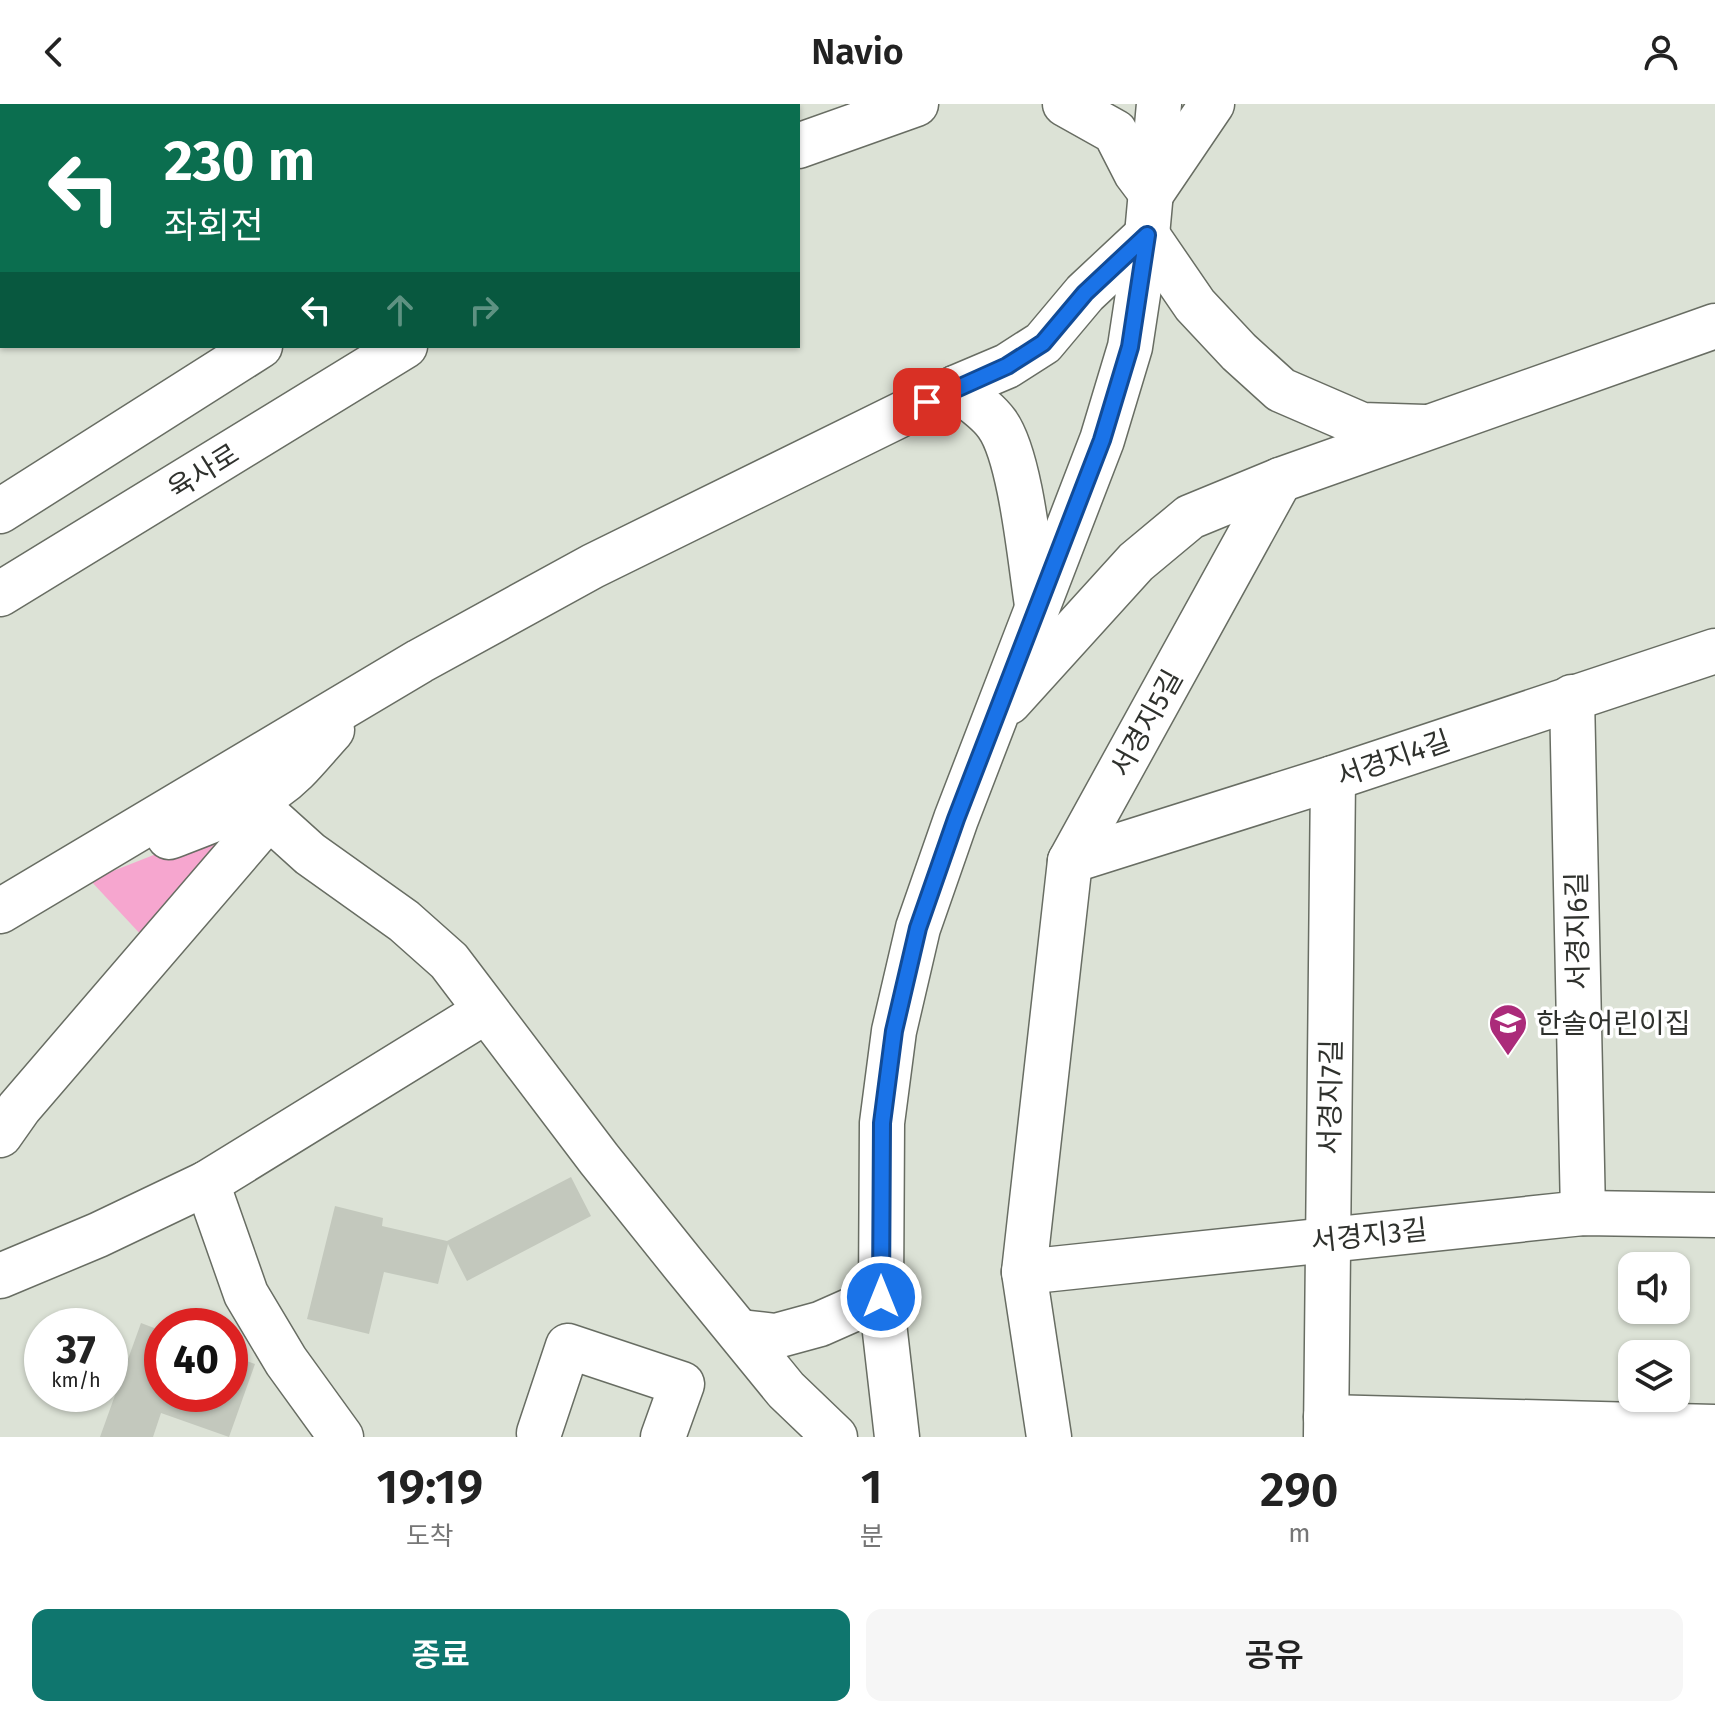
<!DOCTYPE html>
<html lang="ko">
<meta charset="utf-8">
<style>
:root{--surface:#fff;--page:#f6f6f6;--text:#222;--muted:#767676;--accent:#0f766e}
body{margin:0;font-family:"Fira Sans","Noto Sans KR",sans-serif;background:var(--page);color:var(--text);height:100vh;display:flex;flex-direction:column;font-size:30px;white-space:nowrap}
*{box-sizing:border-box;margin:0}
p{font-size:26px;color:var(--muted)}
.icon{flex:none;width:44px;height:44px;fill:none;stroke:currentColor;stroke-width:2;stroke-linecap:round;stroke-linejoin:round}
.map{position:relative;height:1333px;overflow:hidden}
.panel{display:flex;flex-direction:column;background:var(--surface);flex:1}
.panel>*{flex:none}
.guide{position:absolute;left:0px;top:0px;width:800px;height:244px;box-shadow:0 2px 6px #0004;background:#0b6e4f;color:#fff;overflow:hidden}
.controls{position:absolute;left:1618px;top:1148px;display:grid;gap:16px}
.controls a{display:grid;place-items:center;width:72px;height:72px;border-radius:16px;background:var(--surface);box-shadow:0 2px 6px #0004;font-size:40px}
.speed{position:absolute;left:24px;top:1204px;display:flex;gap:16px;font-size:40px;font-weight:700;text-align:center}
.speed>*{display:grid;place-content:center;width:104px;height:104px;border-radius:50%;background:var(--surface);box-shadow:0 2px 6px #0004;line-height:1}
.speed small{font-size:20px;font-weight:400}
.speed .limit{border:12px solid #d22;background:#fff;color:#111}
.pin{position:absolute;display:grid;place-items:center;width:68px;height:68px;color:#fff;margin:-34px;border-radius:16px;box-shadow:0 4px 12px #0006}
.me{position:absolute;width:88px;margin:-44px;rotate:0deg;stroke-linejoin:round;filter:drop-shadow(0 0 6px #0008)}
.turn{display:flex;align-items:center;gap:28px;height:168px;padding:0 32px;font-size:36px}
.turn .icon{width:104px;height:104px;stroke-width:2.5}
.turn b{display:block;font-size:56px;line-height:68px}
.lanes{display:flex;align-items:center;height:76px;padding:0 32px;background:#0003;justify-content:center;gap:40px;direction:ltr}
.lanes .off{opacity:.35}
.eta{display:flex;justify-content:space-evenly;align-items:center;height:136px;text-align:center}
.eta b{font-size:48px;font-weight:600;line-height:56px}
.cta{display:flex;gap:16px;margin-top:auto;padding:16px 32px}
.cta a{flex:1;height:92px;border-radius:16px;background:var(--accent);color:#fff;font-size:32px;font-weight:600;line-height:92px;text-align:center}
.cta a+a{background:var(--page);color:var(--text)}
header{display:flex;justify-content:space-between;align-items:center;height:104px;padding:0 32px;background:var(--surface);font-size:36px;font-weight:600}
.map>svg:first-child{display:block}
</style>
<header><svg class="icon" aria-label="back" viewBox="0 0 24 24"><path d="M15 5l-7 7 7 7"/></svg>Navio<svg class="icon" aria-label="person" viewBox="0 0 24 24"><circle cx="12" cy="8" r="4"/><path d="M4 21q1-7 8-7t8 7"/></svg></header>
<div class="map">
<svg width="1715" height="1333" viewBox="0 0 1715 1333">
<rect width="100%" height="100%" fill="#dce2d6"/>
<polygon fill="#f6a6cf" points="230,721 236,731 144,834 90,776"/>
<g fill="#c3c8bd">
<polygon points="571,1073 591,1112 467,1177 448,1140 438,1180 384,1168 369,1230 307,1215 335,1102 383,1114 382,1122 447,1137"/>
<polygon points="141,1219 162,1227 162,1290 230,1290 230,1251 255,1260 229,1333 161,1309 153,1333 100,1333"/>
</g>
<g fill="none" stroke-linecap="round" stroke-linejoin="round">
<defs>
<g id="minor">
<polyline points="1065,0 1115,28 1136,69 1151,89"/>
<polyline points="698,2 702,0"/>
<polyline points="798,42 916,0"/>
<polyline points="1153,87 1212,0"/>
<path d="M955,284C970,295 986,305 997,320C1021,353 1030,457 1037,501"/>
<polyline points="0,407 260,242"/>
<polyline points="0,490 405,242"/>
<polyline points="1572,593 1583,1109"/>
<polyline points="1009,598 1136,458 1190,413 1280,376 1715,222"/>
<polyline points="258,694 269,713 310,750 404,817 449,857 599,1055 684,1161 786,1286 835,1333"/>
<path d="M169,733C211,717 262,700 295,667C308,654 320,639 332,626"/>
<polyline points="1070,757 1333,674 1715,547"/>
<polyline points="0,807 420,557 593,462 955,284 1007,262 1043,239 1085,189 1147,131 1195,201 1239,248 1281,286 1362,321 1425,323"/>
<polyline points="0,1031 19,1004 269,713"/>
<polyline points="207,1079 246,1190 286,1257 341,1333"/>
<polyline points="1024,1168 1583,1109 1715,1111"/>
<polyline points="0,1172 98,1131 207,1079 486,907"/>
<polyline points="741,1228 776,1232 820,1220 881,1193"/>
<polyline points="1326,1313 1715,1323"/>
<polyline points="539,1329 568,1242 682,1280 663,1333"/>
<polyline points="897,1333 881,1193 882,1019 894,927 918,824 956,715 1102,336 1130,243 1147,131 1159,0"/>
<polyline points="1049,1333 1024,1168 1070,757 1280,376"/>
<polyline points="1326,1333 1333,674"/>
</g>
</defs>
<use href="#minor" stroke="#686d63" stroke-width="47"/>
<g stroke="#898d84" stroke-width="5" stroke-dasharray="6 4" stroke-linecap="butt">
<polyline points="148,2 149,0"/>
<polyline points="0,188 2,186"/>
</g>
<use href="#minor" stroke="#fff" stroke-width="44"/>
</g>
<g fill="none" stroke-linecap="round" stroke-linejoin="round">
<defs>
<polyline id="route" points="881,1193 882,1019 894,927 918,824 956,715 1102,336 1130,243 1147,131 1085,189 1043,239 1007,262 927,298"/>
</defs>
<use href="#route" stroke="#114b97" stroke-width="20"/>
<use href="#route" stroke="#1a73e8" stroke-width="14"/>
</g>
<defs>
<symbol id="school-pin" viewBox="-11 -11 22 30"><path d="M0 17L-7.5 6A9.5 9.5 0 1 1 7.5 6Z" fill="#ab2b7a" stroke="#fff"/><path d="M0-5L7-2L0 1L-7-2ZM-4 1L0 2.5L4 1V4Q0 6-4 4Z" fill="#fff"/></symbol>
</defs>
<g fill-rule="evenodd">
<use href="#school-pin" x="1486" y="897" width="44" height="60"/>
</g>
<g text-anchor="middle" stroke-width="7" stroke-linejoin="round" paint-order="stroke">
<g font-size="28" fill="#2f312d" stroke="#fff">
<text transform="translate(203 367) rotate(-32)" y="10">육사로</text>
<text transform="translate(1146 619) rotate(-61)" y="10">서경지5길</text>
<text transform="translate(1393 654) rotate(-19)" y="10">서경지4길</text>
<text transform="translate(1577 827) rotate(-91)" y="10">서경지6길</text>
<text transform="translate(1330 993) rotate(-89)" y="10">서경지7길</text>
<text transform="translate(1369 1131) rotate(-6)" y="10">서경지3길</text>
</g>
<g font-size="28" fill="#2f312d" stroke="#fff" text-anchor="start">
<text x="1536" y="929">한솔어린이집</text>
</g>
</g>
</svg>
<div class="controls">
<a><svg class="icon" aria-label="sound" viewBox="0 0 24 24"><path d="M4 9h4l5-4v14l-5-4H4zM17 9q2 3 0 6"/></svg></a>
<a><svg class="icon" aria-label="layers" viewBox="0 0 24 24"><path d="M12 4l9 5-9 5-9-5zM3 14l9 5 9-5"/></svg></a>
</div>
<div class="speed"><div>37<small>km/h</small></div><div class="limit">40</div></div>
<div class="pin" style="left:927px;top:298px;background:#d93025"><svg class="icon" aria-label="arrive" viewBox="0 0 24 24"><path d="M6 21V4h12l-3 4 3 4H6"/></svg></div>
<svg class="me" style="left:881px;top:1193px" viewBox="-20 -20 40 40"><circle r="17" fill="#1a73e8" stroke="#fff" stroke-width="3"/><path d="M0-11L8 9 0 5-8 9z" fill="#fff"/></svg>
<div class="guide">
<div class="turn"><svg class="icon" aria-label="left" viewBox="0 0 24 24"><path d="M17 20v-9H6M10 6l-5 5 5 5"/></svg><div><b>230 m</b>좌회전</div></div>
<div class="lanes"><svg class="icon" aria-label="left" viewBox="0 0 24 24"><path d="M17 20v-9H6M10 6l-5 5 5 5"/></svg><svg class="icon off" aria-label="ahead" viewBox="0 0 24 24"><path d="M12 20V5M6 11l6-6 6 6"/></svg><svg class="icon off" aria-label="right" viewBox="0 0 24 24"><path d="M7 20v-9h11M14 6l5 5-5 5"/></svg></div>
</div>
</div>
<section class="panel">
<div class="eta">
<div><b>19:19</b><p>도착</p></div>
<div><b>1</b><p>분</p></div>
<div><b>290</b><p>m</p></div>
</div>
<div class="cta"><a>종료</a><a>공유</a></div>
</section>
